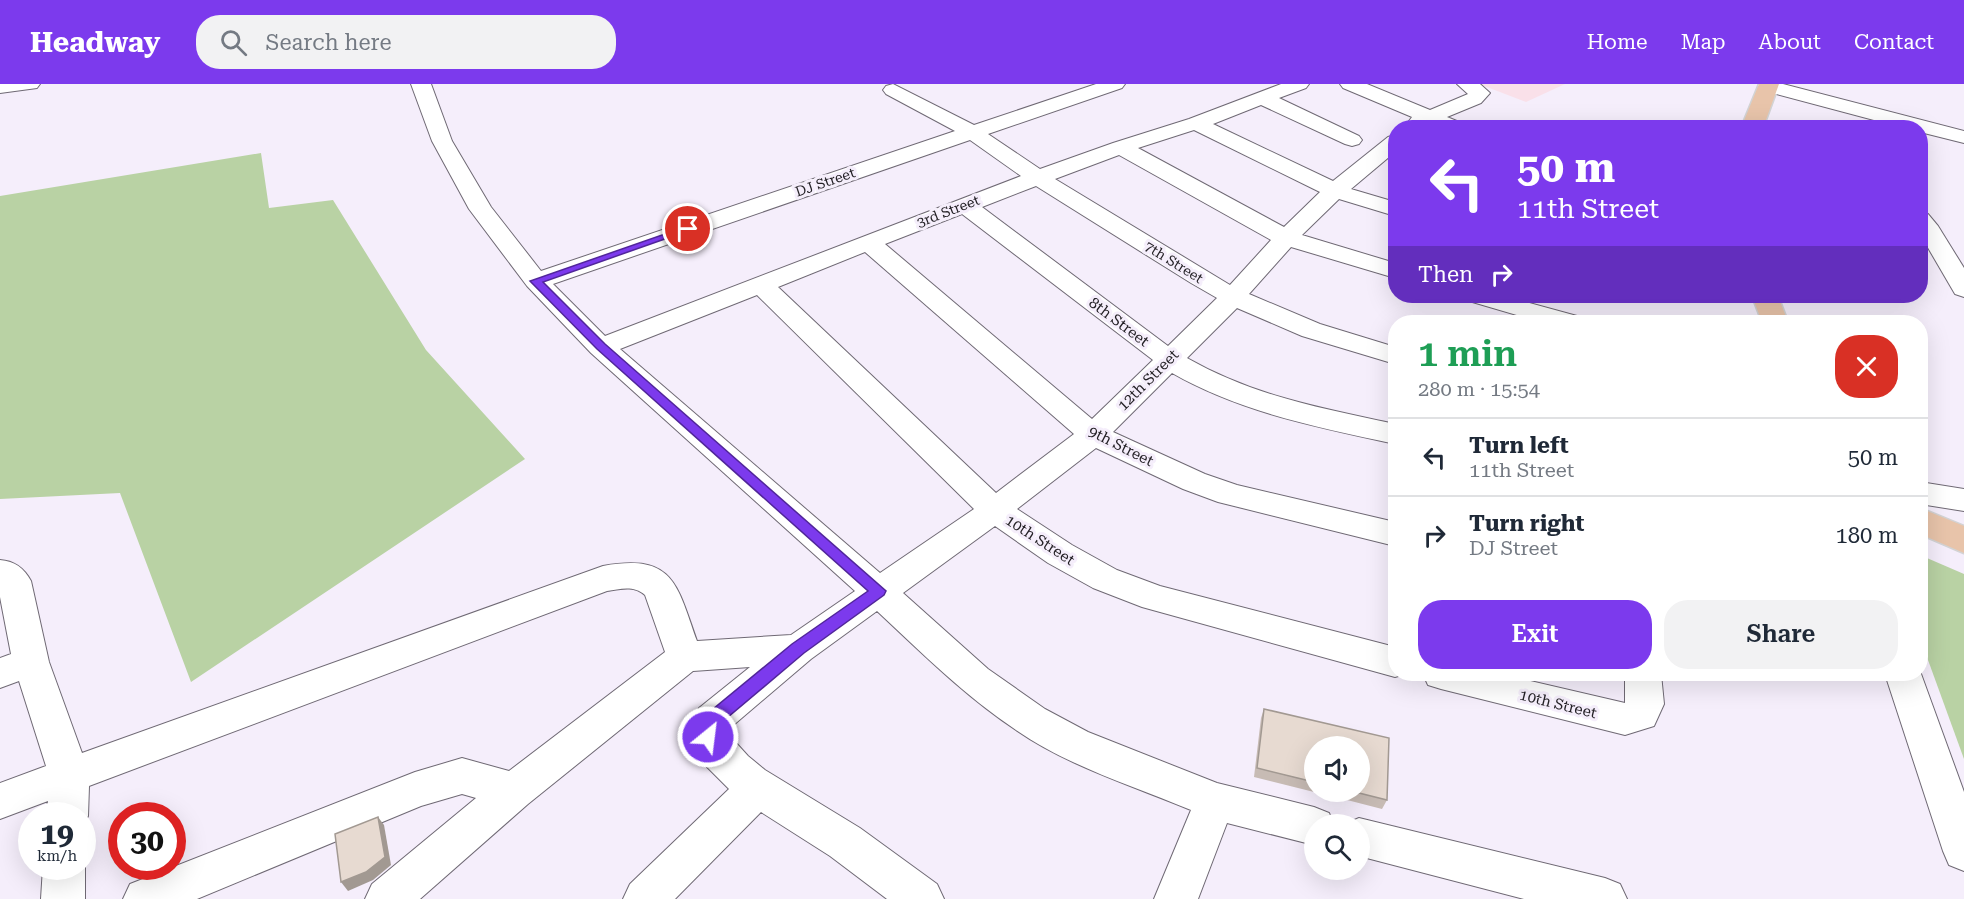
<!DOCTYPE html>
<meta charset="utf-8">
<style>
:root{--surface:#fff;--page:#f2f2f3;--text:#1f2937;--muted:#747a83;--line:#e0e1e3;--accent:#7c3aed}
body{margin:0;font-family:"Roboto Serif",serif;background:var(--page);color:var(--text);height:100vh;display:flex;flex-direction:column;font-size:22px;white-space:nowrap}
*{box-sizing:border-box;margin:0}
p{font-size:20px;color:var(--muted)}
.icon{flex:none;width:33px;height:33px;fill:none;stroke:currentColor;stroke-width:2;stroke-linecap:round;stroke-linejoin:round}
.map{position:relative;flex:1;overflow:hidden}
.drawer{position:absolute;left:1388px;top:231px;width:540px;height:366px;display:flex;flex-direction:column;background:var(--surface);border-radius:24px;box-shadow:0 6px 24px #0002}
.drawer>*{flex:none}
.guide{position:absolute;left:1388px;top:36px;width:540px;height:183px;border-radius:24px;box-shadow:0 6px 24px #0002;background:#7c3aed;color:#fff;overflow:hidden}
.tools{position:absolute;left:1304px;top:652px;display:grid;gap:12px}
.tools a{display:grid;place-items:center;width:66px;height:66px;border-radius:50%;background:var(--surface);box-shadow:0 6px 24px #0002;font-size:30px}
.speed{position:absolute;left:18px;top:718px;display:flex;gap:12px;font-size:30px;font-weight:700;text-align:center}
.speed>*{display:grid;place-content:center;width:78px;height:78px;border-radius:50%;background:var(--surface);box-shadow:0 6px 24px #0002;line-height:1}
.speed small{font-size:15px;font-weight:400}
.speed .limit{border:9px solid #d22;background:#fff;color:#111}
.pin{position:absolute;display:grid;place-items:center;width:51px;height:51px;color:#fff;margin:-26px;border:3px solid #fff;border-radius:50%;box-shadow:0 2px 6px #0007}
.me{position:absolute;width:66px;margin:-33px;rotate:29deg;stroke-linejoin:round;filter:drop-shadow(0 0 4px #0008)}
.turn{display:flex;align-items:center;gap:21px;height:126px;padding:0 30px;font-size:27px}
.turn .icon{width:78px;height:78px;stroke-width:2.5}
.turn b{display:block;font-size:42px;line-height:51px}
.then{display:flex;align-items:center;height:57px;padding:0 30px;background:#0003;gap:12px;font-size:22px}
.round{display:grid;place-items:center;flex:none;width:63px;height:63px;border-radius:24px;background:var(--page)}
.overview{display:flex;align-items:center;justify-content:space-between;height:102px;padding:0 30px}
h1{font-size:36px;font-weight:600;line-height:45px;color:#1e9e55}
.cta{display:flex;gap:12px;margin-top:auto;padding:12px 30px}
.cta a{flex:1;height:69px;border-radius:24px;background:var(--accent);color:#fff;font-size:24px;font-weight:600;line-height:69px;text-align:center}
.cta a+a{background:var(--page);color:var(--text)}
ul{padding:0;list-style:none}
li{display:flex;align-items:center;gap:18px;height:78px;padding:0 30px;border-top:2px solid var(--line)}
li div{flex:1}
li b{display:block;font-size:22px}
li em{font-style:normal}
header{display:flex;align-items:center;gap:36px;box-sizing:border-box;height:84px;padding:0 30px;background:var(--accent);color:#fff}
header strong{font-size:28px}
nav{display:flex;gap:33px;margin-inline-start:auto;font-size:21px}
.search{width:420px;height:54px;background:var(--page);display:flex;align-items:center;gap:15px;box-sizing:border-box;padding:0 21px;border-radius:24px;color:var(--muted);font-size:22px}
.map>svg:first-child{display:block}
</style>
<header>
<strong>Headway</strong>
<div class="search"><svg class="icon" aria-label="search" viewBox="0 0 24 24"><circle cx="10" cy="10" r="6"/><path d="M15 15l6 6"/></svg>Search here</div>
<nav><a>Home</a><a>Map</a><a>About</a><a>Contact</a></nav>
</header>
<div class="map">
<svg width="1964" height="815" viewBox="0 0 1964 815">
<rect width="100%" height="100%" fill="#f5eefb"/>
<polygon fill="#f9e0e9" points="1479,0 1565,0 1526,18"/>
<g fill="#b9d2a4">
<polygon points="261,69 269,124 333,116 426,266 525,375 191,598 120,409 0,415 0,112"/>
<polygon points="1920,471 1964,490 1964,675 1920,554"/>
</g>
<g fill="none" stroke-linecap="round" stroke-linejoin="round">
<defs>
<g id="minor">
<polygon points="0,0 40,0 37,4 0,9"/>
<path d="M411,0H431L452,57L491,123L541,187L955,47L886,10L883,6L886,2L893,0L974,41L1096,0H1125L1122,4L988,50L1040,85L1113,59L1189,35L1281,0H1309L1306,4L1279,14L1359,52L1362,56L1359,60L1352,62L1345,60L1261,21L1213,40L1333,97L1388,53L1395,51V68L1351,105L1395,118V132L1339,115L1302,151L1395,179V194L1291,163L1249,210L1320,240L1395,263V280L1302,252L1237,224L1187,274C1254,312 1320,324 1395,340V360C1318,343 1242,329 1172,289L1113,348L1205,390L1237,401L1395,438V462L1218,418L1183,405L1096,364L1017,425L1072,461L1117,486L1160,502L1395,563V590H1405L1395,593L1142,523L1093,504L1048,479L995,442L903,509L988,585L1045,625L1088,648L1217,699L1314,723L1329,729L1334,741H1314V761L1227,739L1198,815H1154L1191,726C1133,702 1068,682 1016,646C965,612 922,569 877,527L811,575L730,644L728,650L748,672L765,686L860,744L937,800L944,815H887L830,772L761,728L675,815H623L630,800L729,705L705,681L689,653L699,624L750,583L693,587L528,720L420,815H365L372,800L476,714L462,710L421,722L197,815H123L130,800L415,688L462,674L509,687L665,568L645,511C634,501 620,505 607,507L89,702L88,732L82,743V732H46L48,717L0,735V699L46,682L19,597L0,604V574L11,570L0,513V476C15,477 24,484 31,497L49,578L82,669L603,482C674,469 677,501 697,557L791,551L855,507L591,269L527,202L469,125L432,57ZM1194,46L1320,108L1284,143L1138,64ZM970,56L1021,92L605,252L553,200ZM1119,71L1271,156L1230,201L1055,95ZM1036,102L1191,199L1217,214L1168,262L982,123ZM962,130L1153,276L1092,335L885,160ZM865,168L1074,350L996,409L778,203ZM757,211L974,425L880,489L620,265Z"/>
<path d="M1340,0H1367L1430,26L1468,10L1457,0H1480L1490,9L1481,19L1447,33L1464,40L1467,44C1454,44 1443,43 1431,41C1425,40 1419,43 1412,41L1409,37L1412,33L1343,4Z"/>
<polygon points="1760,0 1783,0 1964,47 1964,59 1920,48 1920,44 1904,44 1761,6 1758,2"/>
<polygon points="1571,38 1600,40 1603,44 1561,44 1564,40"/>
<polygon points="1920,128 1928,130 1938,142 1964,184 1964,213 1955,210 1920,150"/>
<polygon points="1465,212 1504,212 1577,232 1581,238 1541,238 1469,217"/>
<polygon points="1920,398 1964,405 1964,427 1920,420"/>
<polygon points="1920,587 1964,708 1964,787 1949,781 1943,767 1885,590 1920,590"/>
<polygon points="1423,590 1500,590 1625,619 1625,590 1661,590 1664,620 1654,642 1625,651 1441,605 1428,601"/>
<polygon points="1359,734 1605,794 1620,800 1627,815 1524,815 1359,772 1359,741 1343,741"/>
<polygon points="82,776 85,783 85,815 41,815 43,783 82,783"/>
</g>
<g id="major">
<polygon points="1759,0 1779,0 1763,44 1741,44"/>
<polygon points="1752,212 1778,212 1788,238 1762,238"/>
<polygon points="1920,424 1964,442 1964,469 1920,450"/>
</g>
</defs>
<use href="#minor" stroke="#6f6974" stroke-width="2"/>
<use href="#major" stroke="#d3d3d4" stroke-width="3"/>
<use href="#minor" fill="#fff" fill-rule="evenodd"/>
<use href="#major" fill="#e8c4aa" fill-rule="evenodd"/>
</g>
<polygon fill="#c7bbb4" points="1264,625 1387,716 1382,725 1316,708 1359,708 1314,663 1314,708 1254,693 1261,634"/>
<polygon fill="#a29992" points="378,733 384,741 391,781 373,796 348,807 341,798"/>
<g fill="#e7dad1" stroke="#a29992" stroke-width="1.5">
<polygon points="1264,625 1389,654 1387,716 1355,708 1359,708 1359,663 1314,663 1314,698 1257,684"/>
<polygon points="378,733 385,773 366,788 341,798 335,750"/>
</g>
<polygon fill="#7c3aed" stroke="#51269a" stroke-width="1.5" points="685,143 693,145 543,198 605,260 886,507 884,511 804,569 721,639 714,658 708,660 702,658 700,653 707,630 792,560 868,507 597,265 530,197"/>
<g text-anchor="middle" stroke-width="6" stroke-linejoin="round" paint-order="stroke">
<g font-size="14" fill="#242126" stroke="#f5eefb">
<text transform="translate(825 98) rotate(-19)" y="5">DJ Street</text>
<text transform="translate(948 127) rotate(-21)" y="5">3rd Street</text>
<text transform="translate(1174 178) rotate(32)" y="5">7th Street</text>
</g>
<g font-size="15" fill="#242126" stroke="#f5eefb">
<text transform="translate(1119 238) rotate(37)" y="5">8th Street</text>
<text transform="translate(1148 296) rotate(-45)" y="5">12th Street</text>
<text transform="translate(1121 362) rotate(27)" y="5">9th Street</text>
<text transform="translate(1040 456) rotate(33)" y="5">10th Street</text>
<text transform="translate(1558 620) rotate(14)" y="5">10th Street</text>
</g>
</g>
</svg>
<div class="tools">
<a><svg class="icon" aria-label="sound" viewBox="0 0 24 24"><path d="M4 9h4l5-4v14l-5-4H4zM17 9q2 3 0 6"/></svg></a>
<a><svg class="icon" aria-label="search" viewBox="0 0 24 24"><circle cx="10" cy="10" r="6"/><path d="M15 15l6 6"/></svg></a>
</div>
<div class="speed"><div>19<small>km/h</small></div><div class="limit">30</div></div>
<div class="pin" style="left:688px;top:145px;background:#d93025"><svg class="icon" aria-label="arrive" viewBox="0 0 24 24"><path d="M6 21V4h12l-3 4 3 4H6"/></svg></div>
<svg class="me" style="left:708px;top:653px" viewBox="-20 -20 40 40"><circle r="17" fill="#7c3aed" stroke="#fff" stroke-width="3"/><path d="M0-11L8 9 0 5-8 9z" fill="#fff"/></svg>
<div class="guide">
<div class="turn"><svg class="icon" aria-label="left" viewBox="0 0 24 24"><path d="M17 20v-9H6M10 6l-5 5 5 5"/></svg><div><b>50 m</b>11th Street</div></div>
<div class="then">Then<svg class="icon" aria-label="right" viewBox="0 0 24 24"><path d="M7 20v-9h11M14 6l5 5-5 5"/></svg></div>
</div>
<section class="drawer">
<div class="overview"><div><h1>1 min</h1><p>280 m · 15:54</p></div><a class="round" style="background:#d93025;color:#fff"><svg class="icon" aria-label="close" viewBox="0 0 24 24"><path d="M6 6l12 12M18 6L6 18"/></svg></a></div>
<ul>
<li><svg class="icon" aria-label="left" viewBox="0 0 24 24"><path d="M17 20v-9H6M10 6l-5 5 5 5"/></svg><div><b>Turn left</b><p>11th Street</p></div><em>50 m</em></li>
<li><svg class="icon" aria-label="right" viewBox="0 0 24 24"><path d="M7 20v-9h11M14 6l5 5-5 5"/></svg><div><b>Turn right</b><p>DJ Street</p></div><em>180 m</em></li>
</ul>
<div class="cta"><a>Exit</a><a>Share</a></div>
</section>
</div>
